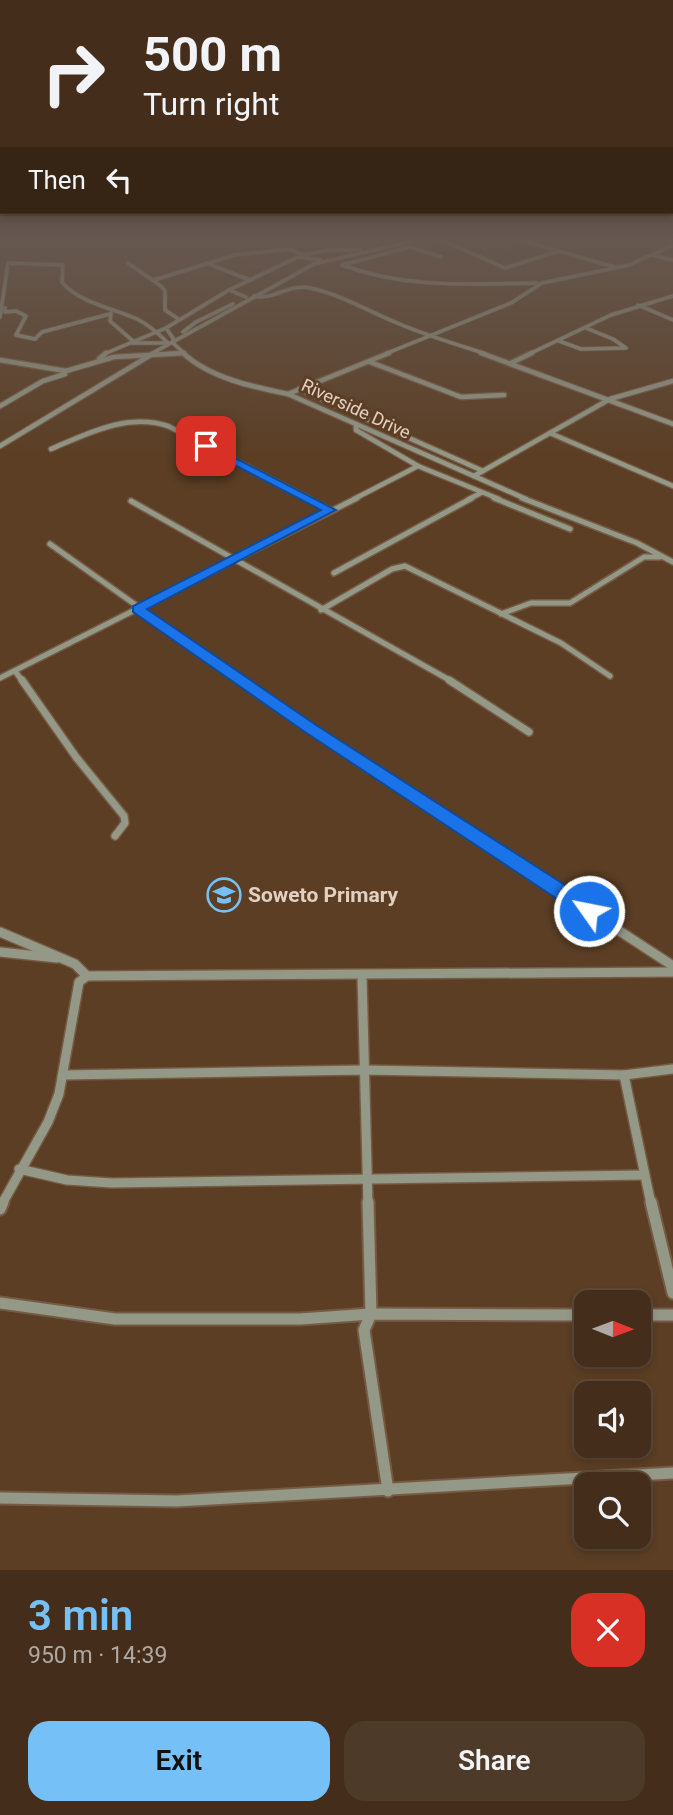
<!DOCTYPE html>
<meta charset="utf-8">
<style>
:root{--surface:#442e1b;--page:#4e3a28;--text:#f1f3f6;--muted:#afa8a3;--line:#5c4a3a;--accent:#75c0f6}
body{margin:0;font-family:Roboto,sans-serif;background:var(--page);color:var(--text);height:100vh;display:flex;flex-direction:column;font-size:26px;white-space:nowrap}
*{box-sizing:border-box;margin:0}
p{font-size:23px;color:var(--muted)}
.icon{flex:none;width:38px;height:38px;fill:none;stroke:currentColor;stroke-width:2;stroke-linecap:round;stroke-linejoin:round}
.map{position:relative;height:1570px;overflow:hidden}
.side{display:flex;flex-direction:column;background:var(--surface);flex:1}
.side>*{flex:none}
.banner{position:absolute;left:0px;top:0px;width:674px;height:214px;box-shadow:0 4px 10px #0003,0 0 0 2px var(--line);background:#442e1b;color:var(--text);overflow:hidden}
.needle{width:46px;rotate:91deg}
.buttons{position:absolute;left:574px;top:1290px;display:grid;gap:14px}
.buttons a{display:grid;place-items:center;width:77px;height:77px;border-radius:14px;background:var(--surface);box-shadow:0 4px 10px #0003,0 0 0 2px var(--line);font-size:35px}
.pin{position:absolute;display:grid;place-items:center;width:60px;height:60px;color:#fff;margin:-30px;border-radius:14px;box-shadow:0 4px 10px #0006}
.me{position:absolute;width:77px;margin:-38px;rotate:303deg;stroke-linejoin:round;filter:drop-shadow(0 0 5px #0008)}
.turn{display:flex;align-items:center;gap:24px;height:147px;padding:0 28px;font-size:32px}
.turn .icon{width:91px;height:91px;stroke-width:2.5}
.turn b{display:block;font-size:49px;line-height:60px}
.then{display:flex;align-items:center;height:66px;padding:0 28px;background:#0003;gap:14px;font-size:26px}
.round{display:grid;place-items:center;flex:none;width:74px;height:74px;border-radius:21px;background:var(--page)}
.summary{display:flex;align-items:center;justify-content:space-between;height:119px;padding:0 28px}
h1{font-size:42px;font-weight:600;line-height:52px;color:var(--accent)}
.primary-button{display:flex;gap:14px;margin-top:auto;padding:14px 28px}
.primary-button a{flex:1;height:80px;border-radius:21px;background:var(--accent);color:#111;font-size:28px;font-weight:600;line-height:80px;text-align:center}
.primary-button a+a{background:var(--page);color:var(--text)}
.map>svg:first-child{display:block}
</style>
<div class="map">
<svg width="673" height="1570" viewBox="0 0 673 1570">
<rect width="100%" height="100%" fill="#5b3e24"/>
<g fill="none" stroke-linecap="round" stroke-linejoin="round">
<defs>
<g id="street-far5">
<polyline points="439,239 505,268 559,251"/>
<polyline points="517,239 614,267"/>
<polyline points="665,239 673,240"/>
<polyline points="653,255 673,260"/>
<path d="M441,257L410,247L342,265C407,289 470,284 537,283"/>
<polyline points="128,263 161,286 165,291 165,310 177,318"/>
<polyline points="206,263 250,280"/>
<polyline points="154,280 235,255 290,249 303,255 329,250 361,250"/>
<polyline points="229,290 298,257 320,260"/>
<path d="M254,296C277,300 285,284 310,288C340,294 368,311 395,322C424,335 456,344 486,354"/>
<polyline points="638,305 673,320"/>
<polyline points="5,308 5,312 16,311 26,316 16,335 35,339 42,332 110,314"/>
<polyline points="111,313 110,321 133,341"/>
<path d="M0,317L8,263L63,265L62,282C79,303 113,308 137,319C149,325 158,333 168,343"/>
<polyline points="166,328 173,338 173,343 185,354"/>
<polyline points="183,332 196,322 233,304"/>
<polyline points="559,341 581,349 626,348 613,339 586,328"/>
<polyline points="131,343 169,343"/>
<polyline points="104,354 166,328 229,290 246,297"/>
<polyline points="151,354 314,264 422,239"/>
<polyline points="159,354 184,353"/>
<polyline points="385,354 511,303 542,283 629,265 673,245"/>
<polyline points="529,354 611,315 673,296"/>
</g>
<g id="street-far4">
<path d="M183,353C210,378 253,387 288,394"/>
<polyline points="389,353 288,394 526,499"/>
<polyline points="481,353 673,424"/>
<polyline points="99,359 106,353"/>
<polyline points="0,360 66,371 114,357 184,353"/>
<polyline points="370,362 461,397 504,395"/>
<polyline points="511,363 532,353"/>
<polyline points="299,389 483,471"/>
<polyline points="0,406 43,381 65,374"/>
<polyline points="356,426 356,430 418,466 499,499"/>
<polyline points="550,433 673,486"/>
<polyline points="0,446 154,353"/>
<path d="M51,449C89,433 127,413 168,426L310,499"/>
<polyline points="474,476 610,399 673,381"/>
<polyline points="354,499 418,466"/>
<polyline points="469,499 481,493"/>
</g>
<g id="street-far3">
<polyline points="306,498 330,510"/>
<polyline points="494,498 570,529"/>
<polyline points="522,498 637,543 673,562"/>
<polyline points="131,501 453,682"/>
<polyline points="50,544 244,682"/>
<polyline points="334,573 472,498"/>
<polyline points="321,610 392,569 405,566 561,643 610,676"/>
<polyline points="501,614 531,603 570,603 644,557 660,557"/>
<polyline points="15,671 23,682"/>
<polyline points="0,678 357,498"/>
</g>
<g id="street-far2">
<polyline points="22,680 76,757 124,816 125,823 115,836"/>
<polyline points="242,680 310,729 592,913"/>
<polyline points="449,680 529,732"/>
</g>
<g id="street-far1">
<polyline points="589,911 673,966"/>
<polyline points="0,932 75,964 87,976"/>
<polyline points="0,952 57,958"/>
<polyline points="362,976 368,1204"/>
<polyline points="63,1075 365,1070 624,1075 673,1069"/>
<polyline points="624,1075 651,1204"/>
<polyline points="19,1169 67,1180 112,1183 644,1175"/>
<polyline points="2,1204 48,1122 59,1094 79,982 87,976 673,972"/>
</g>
<g id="street">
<polyline points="368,1202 371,1314 364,1330 388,1491"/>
<polyline points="651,1202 673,1293"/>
<polyline points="0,1209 3,1202"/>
<polyline points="0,1303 115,1319 300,1319 371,1314 586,1315"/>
<polyline points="639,1315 673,1315"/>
<polyline points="0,1498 177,1501 673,1473"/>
</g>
</defs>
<use href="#street-far5" stroke="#765b44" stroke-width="5"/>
<use href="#street-far4" stroke="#765b44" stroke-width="7"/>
<use href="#street-far3" stroke="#765b44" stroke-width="8"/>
<use href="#street-far2" stroke="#765b44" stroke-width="10"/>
<use href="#street-far1" stroke="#765b44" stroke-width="12"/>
<use href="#street" stroke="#765b44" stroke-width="15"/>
<use href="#street-far5" stroke="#939887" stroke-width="3.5"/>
<use href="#street-far4" stroke="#939887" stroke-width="4.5"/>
<use href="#street-far3" stroke="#939887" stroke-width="5"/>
<use href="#street-far2" stroke="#939887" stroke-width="7"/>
<use href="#street-far1" stroke="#939887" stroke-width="9"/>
<use href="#street" stroke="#939887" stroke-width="11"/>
</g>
<linearGradient id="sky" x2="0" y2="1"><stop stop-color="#322214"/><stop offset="0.52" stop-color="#665850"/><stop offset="1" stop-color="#665850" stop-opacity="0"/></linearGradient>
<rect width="673" height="458" fill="url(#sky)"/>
<polygon fill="#1a73e8" stroke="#114b97" stroke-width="2" points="206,443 336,510 147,609 316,725 596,905 598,911 596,916 589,918 583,916 305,732 133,612 133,606 321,510 202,448 202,444"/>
<defs>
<symbol id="school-ring" viewBox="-11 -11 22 22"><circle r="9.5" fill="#5b3e24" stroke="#75c0f6" stroke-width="1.5"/><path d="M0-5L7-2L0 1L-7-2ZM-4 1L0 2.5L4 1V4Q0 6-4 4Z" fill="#75c0f6"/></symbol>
</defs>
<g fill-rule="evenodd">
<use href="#school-ring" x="205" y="876" width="38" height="38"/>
</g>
<g text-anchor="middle" stroke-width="6" stroke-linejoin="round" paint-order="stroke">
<g font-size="18" fill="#e2d0c2" stroke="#5b3e24">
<text transform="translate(356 409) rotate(25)" y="6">Riverside Drive</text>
</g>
<g font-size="21" font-weight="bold" fill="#e2d0c2" stroke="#5b3e24" text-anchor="start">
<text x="248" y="902">Soweto Primary</text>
</g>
</g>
</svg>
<div class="buttons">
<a><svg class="needle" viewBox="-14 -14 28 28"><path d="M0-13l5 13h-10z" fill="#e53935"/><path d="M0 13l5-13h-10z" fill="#afa8a3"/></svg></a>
<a><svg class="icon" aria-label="sound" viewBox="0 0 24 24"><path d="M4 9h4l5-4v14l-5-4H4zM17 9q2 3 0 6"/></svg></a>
<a><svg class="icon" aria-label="search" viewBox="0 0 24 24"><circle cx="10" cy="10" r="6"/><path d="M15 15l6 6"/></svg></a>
</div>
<div class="pin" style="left:206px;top:446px;background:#d93025"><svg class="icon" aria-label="arrive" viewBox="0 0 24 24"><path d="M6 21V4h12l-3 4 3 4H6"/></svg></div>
<svg class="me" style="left:589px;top:911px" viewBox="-20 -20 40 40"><circle r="17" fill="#1a73e8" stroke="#fff" stroke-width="3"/><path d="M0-11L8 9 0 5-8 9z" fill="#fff"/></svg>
<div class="banner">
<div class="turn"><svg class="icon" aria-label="right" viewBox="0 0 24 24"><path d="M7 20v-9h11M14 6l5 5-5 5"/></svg><div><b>500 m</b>Turn right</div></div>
<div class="then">Then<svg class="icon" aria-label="left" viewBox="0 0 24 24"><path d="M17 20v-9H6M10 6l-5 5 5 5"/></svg></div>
</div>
</div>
<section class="side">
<div class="summary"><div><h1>3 min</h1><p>950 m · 14:39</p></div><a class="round" style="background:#d93025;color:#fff"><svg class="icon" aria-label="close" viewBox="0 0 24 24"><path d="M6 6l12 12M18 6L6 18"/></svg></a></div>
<div class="primary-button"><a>Exit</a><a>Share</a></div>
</section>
